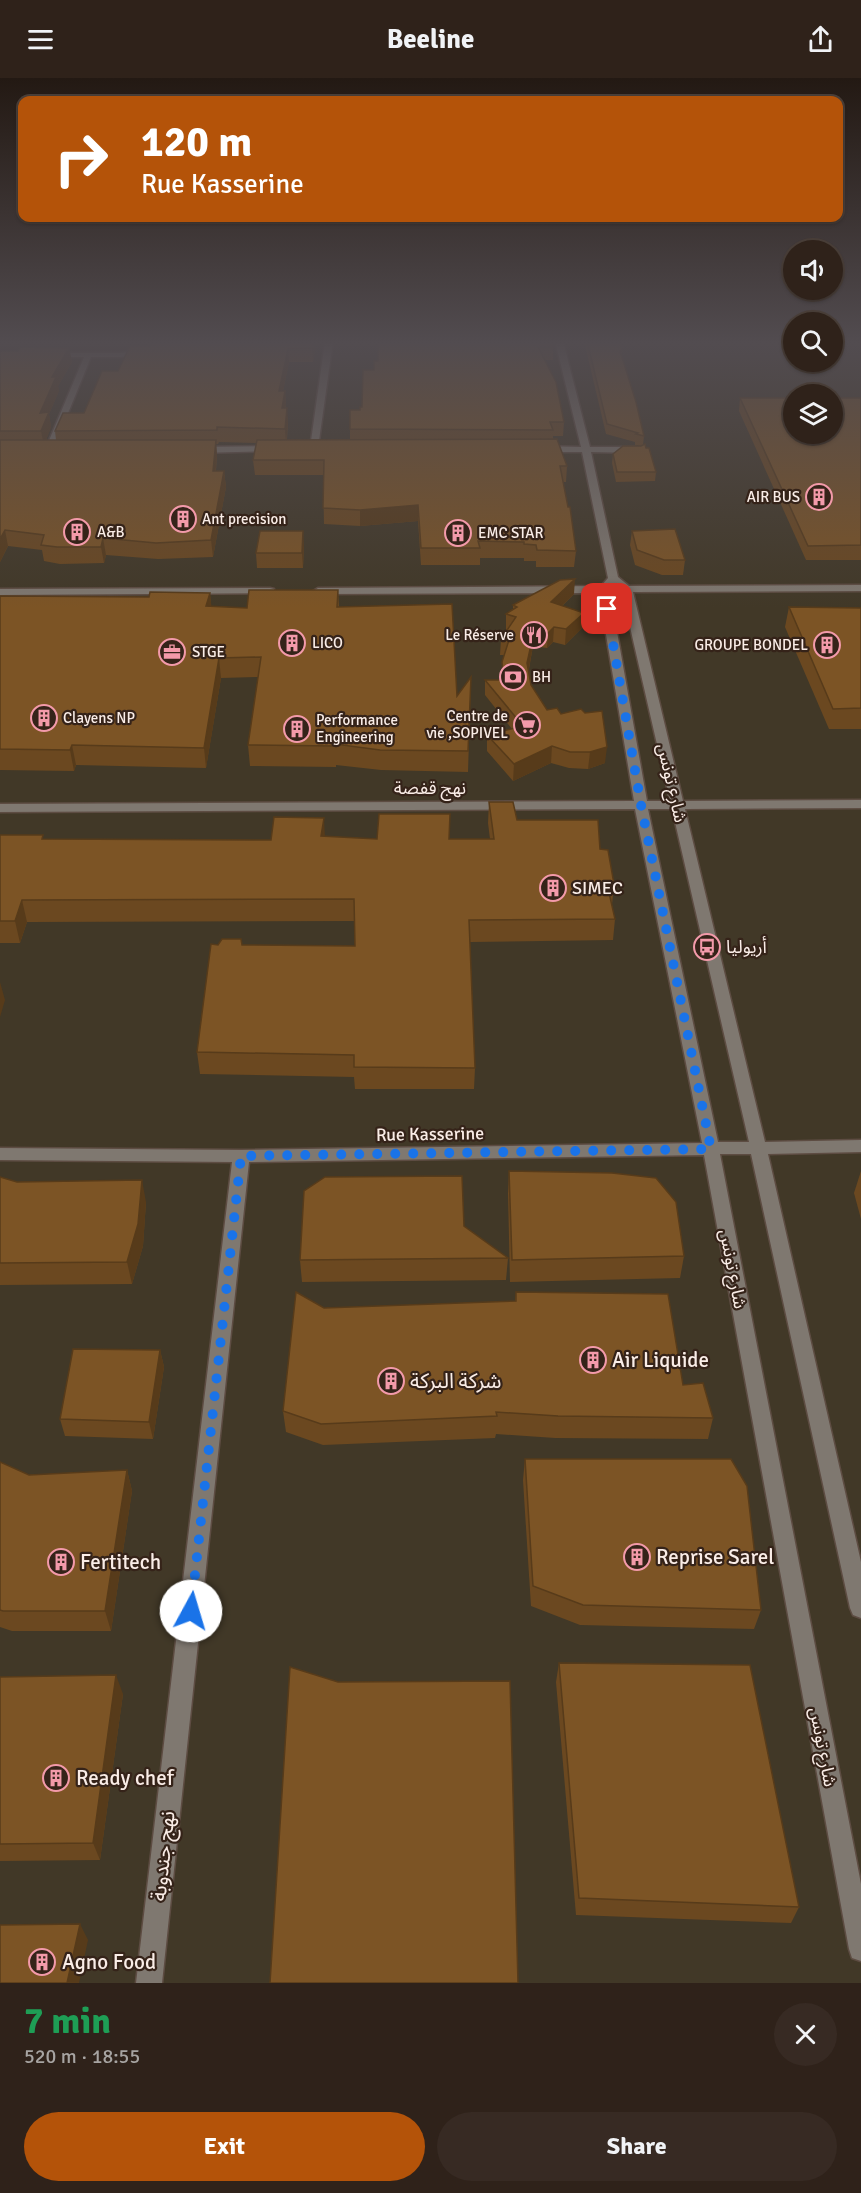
<!DOCTYPE html>
<meta charset="utf-8">
<style>
:root{--surface:#2f221a;--page:#372a23;--text:#f1f3f6;--muted:#a7a4a2;--line:#4a3f39;--accent:#b45309}
body{margin:0;font-family:Signika,"Noto Sans Arabic",sans-serif;background:var(--page);color:var(--text);height:100vh;display:flex;flex-direction:column;font-size:22px;white-space:nowrap}
*{box-sizing:border-box;margin:0}
p{font-size:20px;color:var(--muted)}
.icon{flex:none;width:33px;height:33px;fill:none;stroke:currentColor;stroke-width:2;stroke-linecap:round;stroke-linejoin:round}
.map{position:relative;height:1905px;overflow:hidden}
.panel{display:flex;flex-direction:column;background:var(--surface);flex:1}
.panel>*{flex:none}
.top-card{position:absolute;left:18px;top:18px;width:825px;height:126px;border-radius:12px;box-shadow:0 2px 4px #0004,0 0 0 2px var(--line);background:#b45309;color:#fff;overflow:hidden}
.fabs{position:absolute;left:783px;top:162px;display:grid;gap:12px}
.fabs a{display:grid;place-items:center;width:60px;height:60px;border-radius:50%;background:var(--surface);box-shadow:0 2px 4px #0004,0 0 0 2px var(--line);font-size:30px}
.pin{position:absolute;display:grid;place-items:center;width:51px;height:51px;color:#fff;margin:-26px;border-radius:12px;box-shadow:0 3px 9px #0006}
.me{position:absolute;width:66px;margin:-33px;rotate:6deg;stroke-linejoin:round;filter:drop-shadow(0 0 4px #0008)}
.turn{display:flex;align-items:center;gap:21px;height:126px;padding:0 24px;font-size:27px}
.turn .icon{width:78px;height:78px;stroke-width:2.5}
.turn b{display:block;font-size:42px;line-height:51px}
.round{display:grid;place-items:center;flex:none;width:63px;height:63px;border-radius:32px;background:var(--page)}
.headline{display:flex;align-items:center;justify-content:space-between;height:102px;padding:0 24px}
h1{font-size:36px;font-weight:700;line-height:45px;color:#1e9e55}
.action{display:flex;gap:12px;margin-top:auto;padding:12px 24px}
.action a{flex:1;height:69px;border-radius:36px;background:var(--accent);color:#fff;font-size:24px;font-weight:700;line-height:69px;text-align:center}
.action a+a{background:var(--page);color:var(--text)}
header{display:flex;justify-content:space-between;align-items:center;height:78px;padding:0 24px;background:var(--surface);font-size:27px;font-weight:700}
.map>svg:first-child{display:block}
</style>
<header><svg class="icon" aria-label="menu" viewBox="0 0 24 24"><path d="M4 6h16M4 12h16M4 18h16"/></svg>Beeline<svg class="icon" aria-label="share" viewBox="0 0 24 24"><path d="M12 15V3M7 8l5-5 5 5M5 13v7h14v-7"/></svg></header>
<div class="map">
<svg width="861" height="1905" viewBox="0 0 861 1905">
<rect width="100%" height="100%" fill="#3f2d23"/>
<path fill="#413827" fill-rule="evenodd" d="M186,263H793L794,284H832L833,263H861V1905H0V273L125,274ZM794,316H832V356H794Z"/>
<g fill="none" stroke-linecap="round" stroke-linejoin="round">
<defs>
<g id="minor">
<polygon points="325,263 333,263 318,370 314,373 310,370"/>
<path d="M555,263H563L590,369H636L640,372L636,375L591,374L618,499L629,508L861,507V513L633,514L683,723L861,722V730L685,731L765,1064L861,1062V1074L768,1076L861,1484V1540L853,1537L850,1530L751,1076H720L861,1806V1883L852,1880L849,1871L704,1077L249,1084L162,1905H136L232,1084L0,1082V1070L241,1072L702,1065L635,731L0,734V726L634,723L599,515L318,516L313,513L318,510L601,508L608,500L582,374H540L536,371L540,368L581,369ZM610,514H622L670,723H647ZM648,731H672L749,1064H718Z"/>
<polygon points="145,272 149,274 148,276 120,279 91,279 53,372 46,374 45,372 84,279 50,279 50,275 120,275"/>
<polygon points="276,368 279,369 279,373 198,375 194,372 198,369"/>
<polygon points="270,510 274,511 274,515 0,517 0,511"/>
</g>
</defs>
<use href="#minor" stroke="#5d4c42" stroke-width="3"/>
<use href="#minor" fill="#7f7870" fill-rule="evenodd"/>
</g>
<g fill="#6b4820">
<polygon points="378,263 553,269 553,282 545,282 564,344 563,358 553,358 553,361 567,388 566,404 563,404 576,473 574,489 536,489 536,483 524,483 524,480 480,480 480,487 421,487 418,443 360,448 324,446 323,397 255,397 253,382 257,365 219,364 218,366 216,366 217,378 216,393 224,393 226,409 213,479 158,481 106,477 104,485 60,486 44,483 42,472 8,468 0,484 0,273 18,273 69,270 72,284 58,308 59,313 49,336 51,349 46,362 56,362 55,353 84,335 118,293 316,267 313,284 289,284 283,313 285,313 286,330 288,344 287,362 350,362 350,351 362,329 374,292 378,283"/>
<polygon points="584,263 620,263 622,273 621,278 644,358 643,367 646,370 656,394 655,403 616,404 612,385 613,376 641,368 635,367 635,364 606,356"/>
<polygon points="740,320 861,320 861,482 806,482 739,333"/>
<polygon points="632,453 685,482 683,497 662,497 635,487 630,467"/>
<polygon points="304,468 303,490 257,490 256,475"/>
<polygon points="338,512 339,529 457,618 471,599 468,694 381,692 336,687 336,689 250,688 248,667 258,599 221,600 206,690 76,687 74,693 0,692 0,518 149,519 210,515 211,528 247,530"/>
<polygon points="574,516 562,528 582,550 565,567 553,564 547,570 533,568 529,591 531,607 547,632 561,636 605,685 588,691 569,690 551,685 513,703 487,673 487,657 512,651 485,617 485,602 502,602 502,584 504,577 500,577 501,561 507,552 506,552 506,536 513,531 513,527"/>
<polygon points="789,529 861,530 861,651 829,651 785,549"/>
<polygon points="489,724 517,742 600,771 614,806 612,827 615,841 613,862 470,864 475,990 474,1011 355,1011 354,999 200,996 197,974 242,867 355,868 354,843 27,844 20,865 0,865 0,757 44,761 271,762 325,758 377,761 490,761 488,745"/>
<polygon points="509,1093 684,1178 680,1200 510,1204 508,1115"/>
<polygon points="861,1093 861,1141 854,1115"/>
<polygon points="0,1099 17,1104 146,1124 143,1168 132,1206 0,1207"/>
<polygon points="464,1148 508,1180 506,1202 302,1204 300,1182"/>
<polygon points="516,1214 683,1307 713,1340 708,1361 555,1360 496,1356 495,1360 323,1367 286,1354 283,1333 324,1230 515,1223"/>
<polygon points="160,1272 164,1289 153,1361 65,1358 60,1341"/>
<polygon points="525,1381 761,1532 754,1551 580,1547 531,1528 523,1402"/>
<polygon points="0,1384 29,1397 127,1392 132,1413 111,1553 12,1553 0,1549"/>
<polygon points="559,1585 799,1829 791,1845 576,1837 556,1604"/>
<polygon points="0,1599 123,1616 100,1782 0,1783"/>
</g>
<g fill="#573b1a">
<polygon points="314,263 316,263 316,267 313,284 312,270"/>
<polygon points="69,270 72,284 58,308 59,313 49,336 51,349 44,368 41,353 40,335 52,299"/>
<polygon points="288,271 289,284 280,327 279,313"/>
<polygon points="285,313 286,327 283,344 282,330"/>
<polygon points="287,330 288,344 286,366 285,351"/>
<polygon points="216,362 217,378 214,409 213,393"/>
<polygon points="224,393 226,409 213,479 211,462"/>
<polygon points="418,427 418,443 360,448 360,432"/>
<polygon points="5,452 8,468 0,484 0,461"/>
<polygon points="303,453 304,468 303,490 302,475"/>
<polygon points="103,460 106,477 104,485 101,469"/>
<polygon points="575,501 574,516 550,539 551,524"/>
<polygon points="210,515 212,534 206,528"/>
<polygon points="584,535 582,550 565,567 566,551"/>
<polygon points="554,549 553,564 547,570 548,555"/>
<polygon points="534,553 533,568 527,600 527,585"/>
<polygon points="219,580 221,600 206,690 204,670"/>
<polygon points="72,667 76,687 74,693 70,672"/>
<polygon points="552,668 551,685 513,703 514,686"/>
<polygon points="607,669 605,685 588,691 590,674"/>
<polygon points="324,740 325,761 321,758"/>
<polygon points="22,822 27,844 20,865 15,843"/>
<polygon points="0,904 5,922 0,939"/>
<polygon points="142,1102 146,1124 143,1168 132,1206 127,1184"/>
<polygon points="160,1272 164,1289 153,1361 149,1344"/>
<polygon points="127,1392 132,1413 111,1553 105,1533"/>
<polygon points="116,1597 123,1616 100,1782 93,1765"/>
<polygon points="80,1846 88,1862 79,1905 67,1905"/>
</g>
<g fill="#7c5425" stroke="#573b1a" stroke-width="1.5">
<polygon points="179,263 314,263 312,270 288,271 279,313 285,313 282,330 287,330 285,351 217,349 217,352 55,353 63,335 84,335 102,293 118,293 130,268 150,268 150,266"/>
<polygon points="378,263 553,263 553,269 538,269 556,304 564,344 550,344 553,352 350,351 350,332 360,332 360,329 362,329 363,292 374,292 374,283 378,283"/>
<polygon points="587,263 620,263 622,273 620,273 636,324 644,358 636,356 638,355 607,346"/>
<polygon points="20,269 69,270 52,299 56,299 40,335 49,334 41,353 0,353 0,273 18,273"/>
<polygon points="740,320 794,320 794,356 832,356 832,320 861,320 861,467 808,468"/>
<polygon points="557,361 567,388 560,388 568,429 570,429 576,473 537,472 536,467 524,466 524,464 478,463 480,470 421,470 418,427 360,432 323,430 324,382 253,382 257,362"/>
<polygon points="0,362 216,362 213,393 224,393 211,462 156,465 103,460 101,469 57,469 41,467 44,457 5,452 0,461"/>
<polygon points="645,366 646,370 649,370 656,394 617,394 613,376 623,368 641,368"/>
<polygon points="675,451 685,482 664,482 637,472 632,453"/>
<polygon points="260,453 303,453 302,475 256,475"/>
<polygon points="575,501 551,524 584,535 566,551 554,549 548,555 534,553 527,585 531,607 547,632 557,630 561,636 581,631 585,635 602,633 607,669 590,674 570,674 552,668 514,686 487,657 523,648 485,602 504,602 502,584 509,562 501,561 516,539 506,536 517,529 513,527 560,502"/>
<polygon points="249,512 338,512 337,529 452,526 457,618 471,599 468,673 380,672 335,666 335,668 248,667 261,579 219,580 204,670 72,667 70,672 0,671 0,518 149,519 150,514 210,515 206,528 247,530"/>
<polygon points="789,529 861,530 861,630 833,631"/>
<polygon points="489,724 513,724 517,742 598,742 600,771 608,772 614,806 607,806 615,841 469,842 475,990 354,989 354,977 197,974 211,866 218,867 222,861 241,861 242,867 355,868 354,821 22,822 15,843 0,843 0,757 43,757 42,761 271,762 274,739 324,740 321,758 377,761 379,736 450,736 449,761 494,761"/>
<polygon points="509,1093 612,1095 656,1100 676,1124 684,1178 512,1182"/>
<polygon points="462,1098 464,1148 508,1180 300,1182 304,1113 325,1099"/>
<polygon points="0,1099 17,1104 142,1102 138,1146 127,1184 0,1185"/>
<polygon points="296,1214 324,1230 516,1223 516,1214 668,1216 683,1307 703,1305 713,1340 558,1338 496,1334 497,1338 321,1346 283,1333"/>
<polygon points="73,1271 160,1272 149,1344 60,1341"/>
<polygon points="525,1381 731,1381 747,1408 761,1532 583,1527 533,1508"/>
<polygon points="0,1384 29,1397 127,1392 105,1533 3,1533 0,1532"/>
<polygon points="559,1585 750,1587 799,1829 579,1820"/>
<polygon points="290,1589 338,1604 510,1603 518,1905 270,1905"/>
<polygon points="116,1597 93,1765 0,1766 0,1599"/>
<polygon points="80,1846 67,1905 0,1905 0,1847"/>
</g>
<linearGradient id="sky" x2="0" y2="1"><stop stop-color="#231913"/><stop offset="0.5" stop-color="#524c50"/><stop offset="1" stop-color="#524c50" stop-opacity="0"/></linearGradient>
<rect width="861" height="530" fill="url(#sky)"/>
<g fill="none" stroke-linecap="round" stroke-linejoin="round">
<polyline stroke="#1a73e8" stroke-width="10" stroke-dasharray="0 18" points="191,1533 241,1078 711,1071 641,727 607,531"/>
</g>
<defs>
<symbol id="building-ring" viewBox="-11 -11 22 22"><circle r="9.5" fill="#352319" stroke="#f39aaa" stroke-width="1.5"/><path d="M-4-6H4V6H1V3H-1V6H-4ZM-2.5-4.3h1.7v1.8h-1.7ZM.8-4.3h1.7v1.8H.8ZM-2.5-1h1.7V.8h-1.7ZM.8-1h1.7V.8H.8Z" fill="#f39aaa"/></symbol>
<symbol id="restaurant-ring" viewBox="-11 -11 22 22"><circle r="9.5" fill="#352319" stroke="#f39aaa" stroke-width="1.5"/><path d="M-5-6h1v4h1v-4h1v4h1v-4h1v5L-1.5 .5V6h-2V.5L-5-1ZM5-6V6H3V1.5H1.5Q1.5-4 5-6Z" fill="#f39aaa"/></symbol>
<symbol id="office-ring" viewBox="-11 -11 22 22"><circle r="9.5" fill="#352319" stroke="#f39aaa" stroke-width="1.5"/><path d="M-6-3h4V-5.5h4V-3h4V5H-6ZM-1-4.5V-3h2v-1.5ZM-6 0V1H6V0Z" fill="#f39aaa"/></symbol>
<symbol id="bank-ring" viewBox="-11 -11 22 22"><circle r="9.5" fill="#352319" stroke="#f39aaa" stroke-width="1.5"/><path d="M-6-4H6V4H-6ZM0-2.3a2.3 2.3 0 1 0 0 4.6a2.3 2.3 0 1 0 0-4.6Z" fill="#f39aaa"/></symbol>
<symbol id="supermarket-ring" viewBox="-11 -11 22 22"><circle r="9.5" fill="#352319" stroke="#f39aaa" stroke-width="1.5"/><path d="M-6-5.5h2.5l.6 2H6L4.5 2H-2.5L-4.4-4H-6ZM-1.5 3.2a1.3 1.3 0 1 0 .1 0ZM3 3.2a1.3 1.3 0 1 0 .1 0Z" fill="#f39aaa"/></symbol>
<symbol id="bus-ring" viewBox="-11 -11 22 22"><circle r="9.5" fill="#352319" stroke="#f39aaa" stroke-width="1.5"/><path d="M-5-6H5V4H4V6H2V4H-2V6H-4V4H-5ZM-3.5-4V0h7V-4ZM-3.5 1.2v1.5H-2V1.2ZM2 1.2v1.5H3.5V1.2Z" fill="#f39aaa"/></symbol>
</defs>
<g fill-rule="evenodd">
<use href="#building-ring" x="804" y="404" width="30" height="30"/>
<use href="#building-ring" x="168" y="426" width="30" height="30"/>
<use href="#building-ring" x="62" y="439" width="30" height="30"/>
<use href="#building-ring" x="443" y="440" width="30" height="30"/>
<use href="#restaurant-ring" x="519" y="542" width="30" height="30"/>
<use href="#building-ring" x="277" y="550" width="30" height="30"/>
<use href="#building-ring" x="812" y="552" width="30" height="30"/>
<use href="#office-ring" x="157" y="559" width="30" height="30"/>
<use href="#bank-ring" x="498" y="584" width="30" height="30"/>
<use href="#building-ring" x="29" y="625" width="30" height="30"/>
<use href="#supermarket-ring" x="512" y="632" width="30" height="30"/>
<use href="#building-ring" x="282" y="636" width="30" height="30"/>
<use href="#building-ring" x="538" y="795" width="30" height="30"/>
<use href="#bus-ring" x="692" y="854" width="30" height="30"/>
<use href="#building-ring" x="578" y="1267" width="30" height="30"/>
<use href="#building-ring" x="376" y="1288" width="30" height="30"/>
<use href="#building-ring" x="622" y="1464" width="30" height="30"/>
<use href="#building-ring" x="46" y="1469" width="30" height="30"/>
<use href="#building-ring" x="41" y="1685" width="30" height="30"/>
<use href="#building-ring" x="27" y="1869" width="30" height="30"/>
</g>
<g text-anchor="middle" stroke-width="4.5" stroke-linejoin="round" paint-order="stroke">
<g font-size="15" fill="#faede7" stroke="#352319" text-anchor="start">
<text x="800" y="424" text-anchor="end">AIR BUS</text>
<text x="202" y="446">Ant precision</text>
<text x="97" y="459">A&amp;B</text>
<text x="478" y="460">EMC STAR</text>
<text x="514" y="562" text-anchor="end">Le Réserve</text>
<text x="312" y="570">LICO</text>
<text x="808" y="572" text-anchor="end">GROUPE BONDEL</text>
<text x="192" y="579">STGE</text>
<text x="532" y="604">BH</text>
<text x="508" y="643" text-anchor="end">Centre de<tspan x="508" dy="17">vie ,SOPIVEL</tspan></text>
<text x="63" y="645">Clayens NP</text>
<text x="316" y="647">Performance<tspan x="316" dy="17">Engineering</tspan></text>
</g>
<g font-size="18" fill="#faede7" stroke="#352319">
<text transform="translate(672 705) rotate(77)" y="6">شارع تونس</text>
<text x="430" y="716">نهج قفصة</text>
<text transform="translate(430 1056) rotate(-1)" y="6">Rue Kasserine</text>
<text transform="translate(733 1191) rotate(79)" y="6">شارع تونس</text>
<text transform="translate(823 1669) rotate(79)" y="6">شارع تونس</text>
</g>
<g font-size="18" fill="#faede7" stroke="#352319" text-anchor="start">
<text x="572" y="816">SIMEC</text>
<text x="726" y="875">أريوليا</text>
</g>
<g font-size="21" fill="#faede7" stroke="#352319" text-anchor="start">
<text x="612" y="1289">Air Liquide</text>
<text x="410" y="1310">شركة البركة</text>
<text x="656" y="1486">Reprise Sarel</text>
<text x="80" y="1491">Fertitech</text>
<text x="76" y="1707">Ready chef</text>
<text x="62" y="1891">Agno Food</text>
</g>
<g font-size="21" fill="#faede7" stroke="#352319">
<text transform="translate(163 1778) rotate(-84)" y="7">نهج جندوبة</text>
</g>
</g>
</svg>
<div class="fabs">
<a><svg class="icon" aria-label="sound" viewBox="0 0 24 24"><path d="M4 9h4l5-4v14l-5-4H4zM17 9q2 3 0 6"/></svg></a>
<a><svg class="icon" aria-label="search" viewBox="0 0 24 24"><circle cx="10" cy="10" r="6"/><path d="M15 15l6 6"/></svg></a>
<a><svg class="icon" aria-label="layers" viewBox="0 0 24 24"><path d="M12 4l9 5-9 5-9-5zM3 14l9 5 9-5"/></svg></a>
</div>
<div class="pin" style="left:607px;top:531px;background:#d93025"><svg class="icon" aria-label="arrive" viewBox="0 0 24 24"><path d="M6 21V4h12l-3 4 3 4H6"/></svg></div>
<svg class="me" style="left:191px;top:1533px" viewBox="-20 -20 40 40"><circle r="19" fill="#fff"/><path d="M0-13L10 11 0 6-10 11z" fill="#1a73e8"/></svg>
<div class="top-card">
<div class="turn"><svg class="icon" aria-label="right" viewBox="0 0 24 24"><path d="M7 20v-9h11M14 6l5 5-5 5"/></svg><div><b>120 m</b>Rue Kasserine</div></div>
</div>
</div>
<section class="panel">
<div class="headline"><div><h1>7 min</h1><p>520 m · 18:55</p></div><a class="round"><svg class="icon" aria-label="close" viewBox="0 0 24 24"><path d="M6 6l12 12M18 6L6 18"/></svg></a></div>
<div class="action"><a>Exit</a><a>Share</a></div>
</section>
